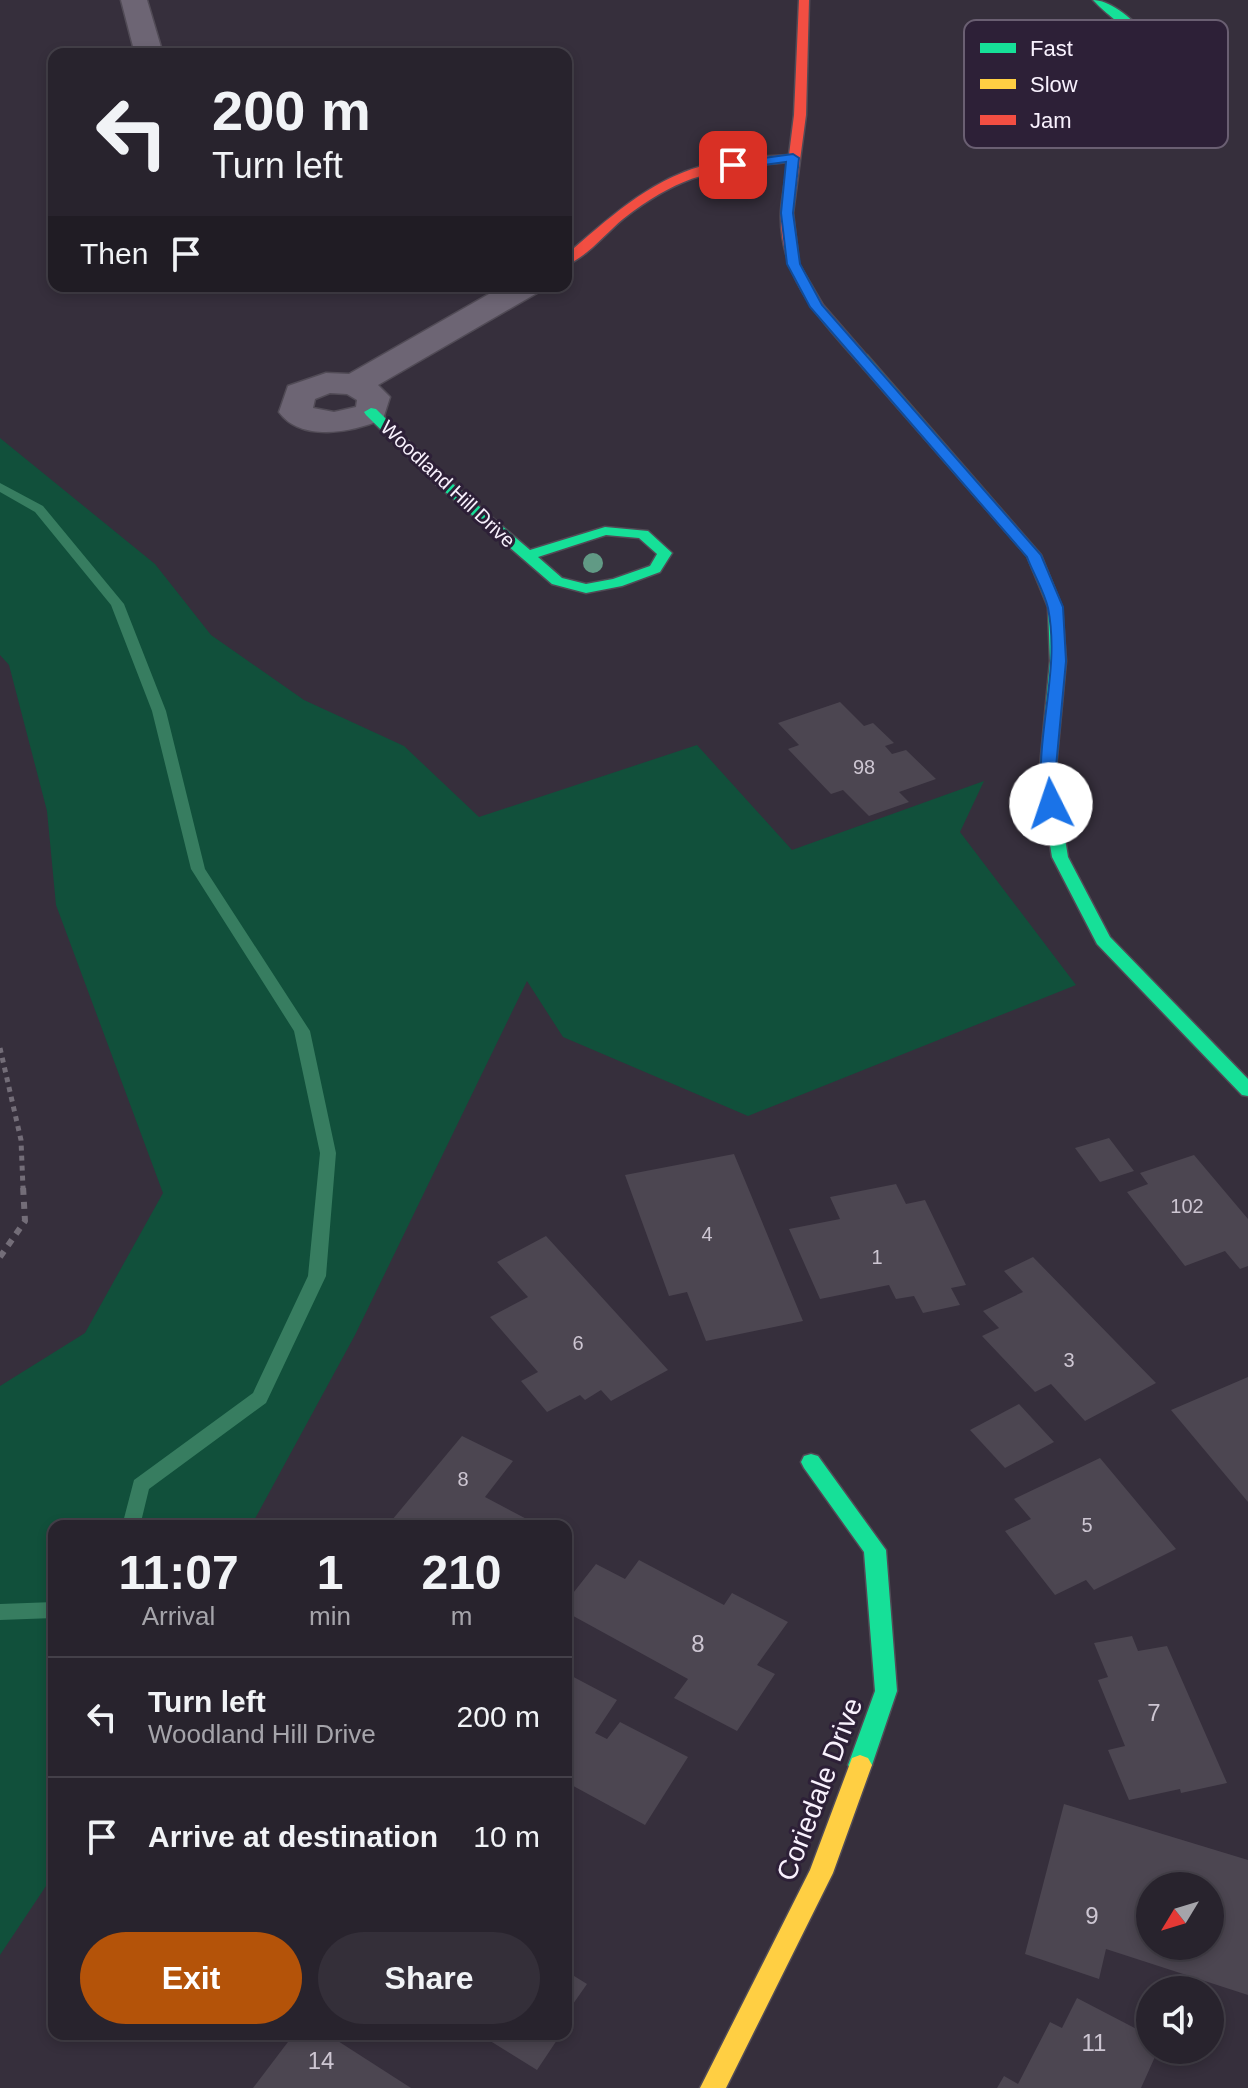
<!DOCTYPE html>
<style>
:root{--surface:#28232d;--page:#342f39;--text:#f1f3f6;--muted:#a5a4aa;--line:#444049;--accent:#b45309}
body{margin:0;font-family:Arial,sans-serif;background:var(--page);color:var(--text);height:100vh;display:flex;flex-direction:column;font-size:30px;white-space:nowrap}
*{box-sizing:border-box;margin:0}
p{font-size:26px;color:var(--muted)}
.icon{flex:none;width:44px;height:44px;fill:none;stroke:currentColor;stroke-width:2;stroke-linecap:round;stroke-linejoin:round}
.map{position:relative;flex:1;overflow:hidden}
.details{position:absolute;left:48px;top:1520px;width:524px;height:520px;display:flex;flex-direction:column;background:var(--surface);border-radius:16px;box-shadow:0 4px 12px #0003,0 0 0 2px var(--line)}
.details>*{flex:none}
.top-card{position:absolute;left:48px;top:48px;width:524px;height:244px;border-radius:16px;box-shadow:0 4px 12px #0003,0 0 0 2px var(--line);background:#28232d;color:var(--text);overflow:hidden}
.needle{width:52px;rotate:232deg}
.controls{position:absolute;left:1136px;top:1872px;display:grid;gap:16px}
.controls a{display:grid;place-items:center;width:88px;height:88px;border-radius:50%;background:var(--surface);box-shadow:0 4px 12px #0003,0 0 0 2px var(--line);font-size:40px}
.pin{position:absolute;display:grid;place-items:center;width:68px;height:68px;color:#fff;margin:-34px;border-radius:16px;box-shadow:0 4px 12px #0006}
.me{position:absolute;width:88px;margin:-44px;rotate:356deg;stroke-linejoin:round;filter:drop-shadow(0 0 6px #0008)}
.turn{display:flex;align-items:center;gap:28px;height:168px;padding:0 32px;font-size:36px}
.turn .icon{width:104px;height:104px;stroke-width:2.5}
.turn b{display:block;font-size:56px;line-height:68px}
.then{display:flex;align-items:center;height:76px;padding:0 32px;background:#0003;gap:16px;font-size:30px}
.eta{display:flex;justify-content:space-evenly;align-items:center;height:136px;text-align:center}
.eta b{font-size:48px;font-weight:600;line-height:56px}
.cta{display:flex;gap:16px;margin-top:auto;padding:16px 32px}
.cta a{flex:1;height:92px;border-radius:48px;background:var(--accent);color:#fff;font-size:32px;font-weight:600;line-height:92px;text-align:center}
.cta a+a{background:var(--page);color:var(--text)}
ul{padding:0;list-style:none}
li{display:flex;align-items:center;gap:24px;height:120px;padding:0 32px;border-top:2px solid var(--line)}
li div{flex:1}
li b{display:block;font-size:30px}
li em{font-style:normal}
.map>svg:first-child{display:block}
</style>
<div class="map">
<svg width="1248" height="2088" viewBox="0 0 1248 2088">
<rect width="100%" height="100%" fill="#362f3c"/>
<polygon fill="#11503b" points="0,438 155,564 211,635 304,700 404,746 479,817 697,745 792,850 984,781 960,832 1076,985 748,1116 563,1037 527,981 355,1335 251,1526 54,1526 54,1874 0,1955 0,1386 85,1333 163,1193 56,905 47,811 9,665 0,655"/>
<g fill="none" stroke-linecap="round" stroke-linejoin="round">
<g fill="#377d60" fill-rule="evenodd">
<polygon points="0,483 43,506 124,604 166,711 205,869 310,1031 336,1153 326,1276 266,1403 149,1489 140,1526 122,1526 134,1480 253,1393 308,1276 320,1153 294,1031 191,869 152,711 111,605 35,512 0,492"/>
<polygon points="54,1602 54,1618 0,1620 0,1604"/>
</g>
</g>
<g fill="#4c4651" fill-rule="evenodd">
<polygon points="840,702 864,726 873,723 894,743 885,746 892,754 906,750 936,779 899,792 909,802 869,816 843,790 831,794 788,749 799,745 778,723"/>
<polygon points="1109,1138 1134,1171 1100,1182 1075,1148"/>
<polygon points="734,1154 803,1321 706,1341 687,1292 669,1296 625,1175"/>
<polygon points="1194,1155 1248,1219 1248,1266 1240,1269 1225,1251 1185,1266 1127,1192 1148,1184 1140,1173"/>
<polygon points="896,1184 906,1204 925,1200 966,1285 951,1288 960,1305 923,1313 914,1296 896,1299 889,1285 820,1299 789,1229 840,1219 830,1197"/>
<polygon points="546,1236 668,1370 611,1401 601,1390 585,1400 580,1395 547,1412 521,1381 538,1372 490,1317 528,1297 497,1262"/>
<polygon points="1033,1257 1156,1383 1085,1421 1051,1384 1035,1392 982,1336 999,1328 983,1311 1023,1292 1004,1271"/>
<polygon points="1248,1377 1248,1502 1171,1410"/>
<polygon points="1019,1404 1054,1442 1005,1468 970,1430"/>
<polygon points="462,1436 513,1461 485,1497 540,1526 387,1526"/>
<polygon points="1100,1458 1176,1549 1094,1590 1086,1580 1055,1595 1005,1531 1031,1519 1014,1499"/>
<polygon points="639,1560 724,1605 732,1593 788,1622 757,1665 775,1674 737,1731 674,1698 688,1679 566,1612 566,1602 596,1564 625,1579"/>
<polygon points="1132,1636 1138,1651 1167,1646 1227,1783 1181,1793 1180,1789 1129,1800 1108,1750 1125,1746 1098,1680 1108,1677 1094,1643"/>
<polygon points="566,1673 617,1700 595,1733 607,1739 620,1722 688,1757 645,1825 566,1782"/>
<path d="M1064,1804L1248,1860V1995L1106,1949L1099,1979L1025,1954ZM1150,1886H1210V1946H1150Z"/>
<polygon points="566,1971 587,1984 566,2014 572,2017 566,2027"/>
<polygon points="1077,1998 1150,2036 1150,2050 1158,2050 1141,2088 997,2088 1004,2076 1018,2084 1050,2022 1062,2028"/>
<polygon points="294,2034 327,2034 411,2088 253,2088"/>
<polygon points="479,2034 561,2034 537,2070"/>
</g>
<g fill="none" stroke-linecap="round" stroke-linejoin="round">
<defs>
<g id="street">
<polygon points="121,0 147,0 163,54 135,54"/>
<path d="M503,286H542L537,293L378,385L390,397L383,419C354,432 301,443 279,412L288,386L326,373L349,374ZM330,393L347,394L357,400L356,407L334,412L313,408L315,399Z"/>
</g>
<g id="fast">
<path d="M1093,0C1123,0 1181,63 1171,94L1161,92C1164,48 1119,28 1093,0Z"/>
<polygon points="862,354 867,355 1041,555 1062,607 1066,661 1055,778 1068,857 1110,937 1248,1079 1248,1096 1242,1095 1097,944 1052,857 1039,778 1050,661 1048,607 1027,556 857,361 857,355"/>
<path d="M371,408L376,409L446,478L530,550L605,527L648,531L672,553L660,572L622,586L586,593L552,584L436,484L366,415L364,412ZM606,535L639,538L657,554L650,566L613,579L586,584L562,578L538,557Z"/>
<polygon points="811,1454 818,1456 886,1550 897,1691 872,1765 868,1772 860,1775 852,1772 848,1765 875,1691 864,1552 804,1468 801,1462 804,1456"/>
</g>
<polygon id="slow" points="860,1755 868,1758 872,1765 833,1873 726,2088 700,2088 810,1870 852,1758"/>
<path id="jam" d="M799,0H809L806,115L793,213L799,264L823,305L869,358L862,362L857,361C818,317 778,274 781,211C782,195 786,178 788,162C716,169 682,173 623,219C606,233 587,257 566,265V255C607,220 648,181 702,166C730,157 760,157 789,155L794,115Z"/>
</defs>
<use href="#street" stroke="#514b56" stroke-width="3"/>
<use href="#fast" stroke="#514b56" stroke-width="3"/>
<use href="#slow" stroke="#514b56" stroke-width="3"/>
<use href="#jam" stroke="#514b56" stroke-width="3"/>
<polyline stroke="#736d78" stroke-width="5" stroke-dasharray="5 5" stroke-linecap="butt" points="0,1048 21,1140 23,1188"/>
<polyline stroke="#736d78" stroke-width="6" stroke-dasharray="7 7" stroke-linecap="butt" points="0,1257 25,1221 23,1186"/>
<use href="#street" fill="#6d6574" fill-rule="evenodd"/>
<use href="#fast" fill="#16e098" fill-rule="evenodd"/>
<use href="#slow" fill="#ffcf43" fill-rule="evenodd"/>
<use href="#jam" fill="#f24e42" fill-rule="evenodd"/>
</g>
<circle fill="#619a85" cx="593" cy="563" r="10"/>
<path fill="#1a73e8" stroke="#114b97" stroke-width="2" d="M793,154L799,158L793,213L800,264L822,305L1041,555L1063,607L1066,661L1055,778L1059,804L1057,808L1051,809L1043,804C1033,739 1061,673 1048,608C1044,591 1033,573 1027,557L810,307L787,264L781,213L786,162L733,169L727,165L733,162Z"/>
<g text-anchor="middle" stroke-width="6" stroke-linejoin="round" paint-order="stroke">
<g font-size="20" fill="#f8f1fd" stroke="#2d2037">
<text transform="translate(448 484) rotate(43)" y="7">Woodland Hill Drive</text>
</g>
<g font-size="20" fill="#cdc6d2">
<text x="864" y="774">98</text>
<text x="1187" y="1213">102</text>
<text x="707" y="1241">4</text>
<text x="877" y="1264">1</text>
<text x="578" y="1350">6</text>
<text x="1069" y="1367">3</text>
<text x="463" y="1486">8</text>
<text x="1087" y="1532">5</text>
</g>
<g font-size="24" fill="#cdc6d2">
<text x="698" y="1652">8</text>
<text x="1154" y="1721">7</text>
<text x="1092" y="1924">9</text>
<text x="1094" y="2051">11</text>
<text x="321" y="2069">14</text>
</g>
<g font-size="28" fill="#f8f1fd" stroke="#2d2037">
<text transform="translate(819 1789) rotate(-69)" y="10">Coriedale Drive</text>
</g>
</g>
<rect x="964" y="20" width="264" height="128" rx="12" fill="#2d2037" stroke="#6a5f72" stroke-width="2"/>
<rect x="980" y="43" width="36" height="10" fill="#16e098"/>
<rect x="980" y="79" width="36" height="10" fill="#ffcf43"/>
<rect x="980" y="115" width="36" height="10" fill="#f24e42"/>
<g font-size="22" fill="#f8f1fd">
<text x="1030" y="56">Fast</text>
<text x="1030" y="92">Slow</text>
<text x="1030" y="128">Jam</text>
</g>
</svg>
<div class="controls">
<a><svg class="needle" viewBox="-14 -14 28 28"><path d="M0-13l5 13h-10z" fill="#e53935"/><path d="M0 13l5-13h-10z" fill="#a5a4aa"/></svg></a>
<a><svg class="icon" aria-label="sound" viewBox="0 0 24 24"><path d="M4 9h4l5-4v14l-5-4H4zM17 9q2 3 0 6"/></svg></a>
</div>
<div class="pin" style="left:733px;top:165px;background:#d93025"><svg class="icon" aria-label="arrive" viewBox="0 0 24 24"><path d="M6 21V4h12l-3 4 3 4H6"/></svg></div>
<svg class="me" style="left:1051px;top:804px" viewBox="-20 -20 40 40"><circle r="19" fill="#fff"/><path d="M0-13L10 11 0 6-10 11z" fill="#1a73e8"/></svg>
<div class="top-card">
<div class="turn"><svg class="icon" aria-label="left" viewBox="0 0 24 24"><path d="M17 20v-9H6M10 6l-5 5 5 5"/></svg><div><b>200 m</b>Turn left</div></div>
<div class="then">Then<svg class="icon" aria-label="arrive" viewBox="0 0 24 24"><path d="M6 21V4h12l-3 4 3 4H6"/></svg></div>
</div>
<section class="details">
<div class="eta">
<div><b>11:07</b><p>Arrival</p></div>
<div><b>1</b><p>min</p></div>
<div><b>210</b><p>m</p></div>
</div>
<ul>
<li><svg class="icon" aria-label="left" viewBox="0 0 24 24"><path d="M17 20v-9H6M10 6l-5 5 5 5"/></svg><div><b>Turn left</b><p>Woodland Hill Drive</p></div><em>200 m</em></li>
<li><svg class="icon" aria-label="arrive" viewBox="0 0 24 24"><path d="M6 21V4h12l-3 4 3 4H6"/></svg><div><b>Arrive at destination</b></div><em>10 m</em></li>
</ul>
<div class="cta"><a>Exit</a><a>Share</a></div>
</section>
</div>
